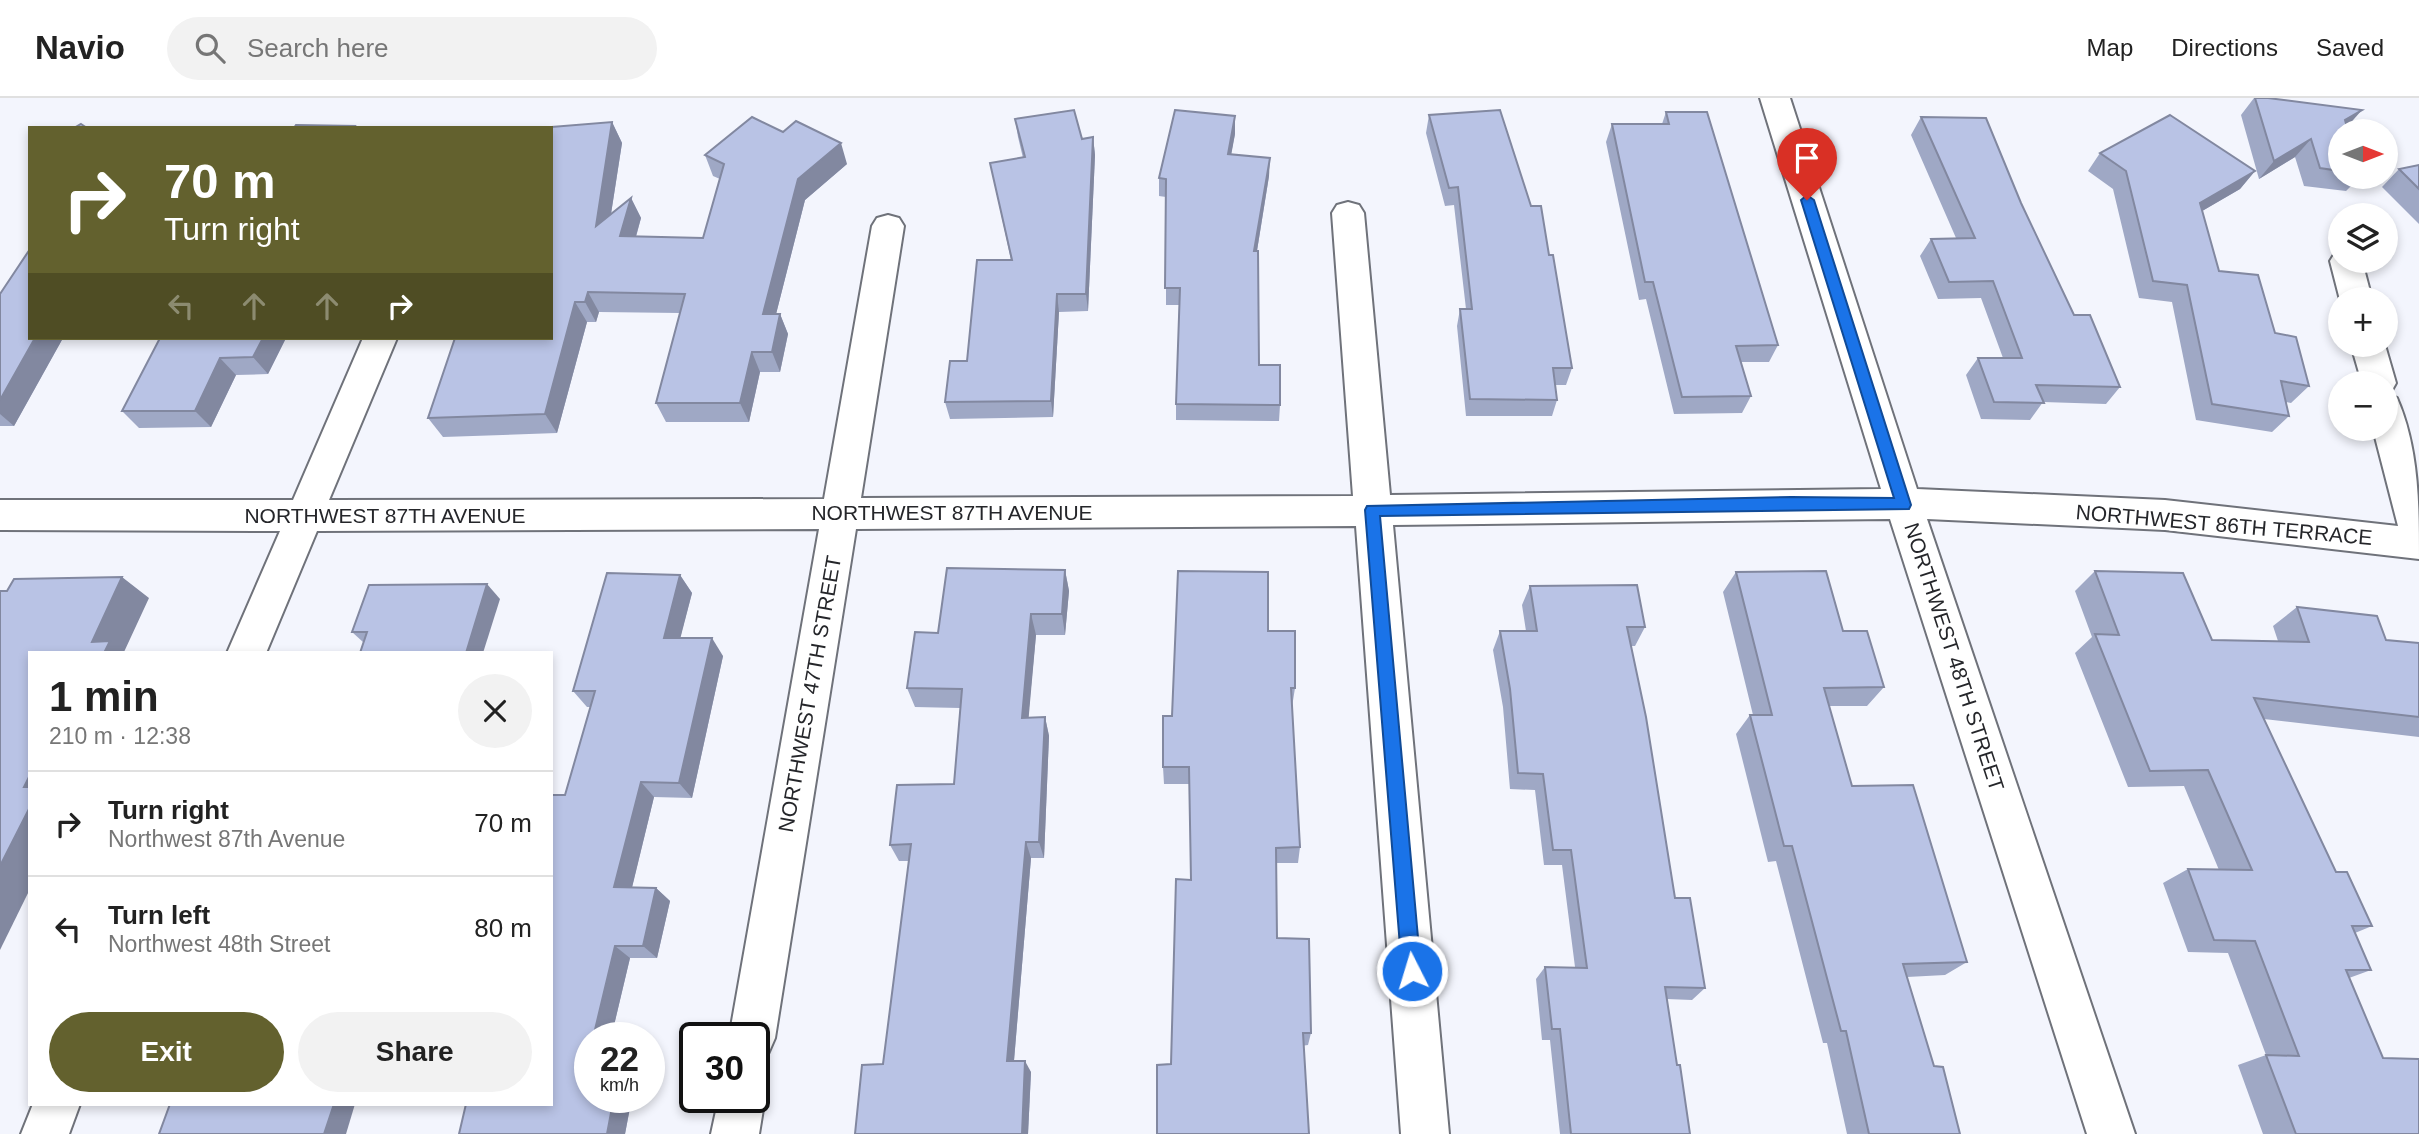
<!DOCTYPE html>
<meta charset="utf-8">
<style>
:root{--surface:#fff;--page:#f2f2f2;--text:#222;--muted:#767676;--line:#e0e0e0;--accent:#63612e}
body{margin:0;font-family:Arial,sans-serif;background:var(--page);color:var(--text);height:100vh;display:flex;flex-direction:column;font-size:26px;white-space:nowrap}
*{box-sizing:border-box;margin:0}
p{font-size:23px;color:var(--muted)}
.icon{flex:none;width:38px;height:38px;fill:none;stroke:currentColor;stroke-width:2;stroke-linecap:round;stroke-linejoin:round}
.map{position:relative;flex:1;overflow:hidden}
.details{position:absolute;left:28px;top:553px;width:525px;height:455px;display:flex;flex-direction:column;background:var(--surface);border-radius:0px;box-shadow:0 4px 10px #0003}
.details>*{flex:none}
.hud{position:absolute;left:28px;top:28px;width:525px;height:214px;border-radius:0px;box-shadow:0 4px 10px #0003;background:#63612e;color:#fff;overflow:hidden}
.needle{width:46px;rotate:90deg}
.tools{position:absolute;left:2328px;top:21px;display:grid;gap:14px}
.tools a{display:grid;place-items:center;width:70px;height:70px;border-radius:50%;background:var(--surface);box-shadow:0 4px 10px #0003;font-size:35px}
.speed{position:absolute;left:574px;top:924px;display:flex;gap:14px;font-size:35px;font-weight:700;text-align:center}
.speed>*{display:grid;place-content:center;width:91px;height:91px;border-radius:50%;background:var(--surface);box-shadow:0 4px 10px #0003;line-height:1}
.speed small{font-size:18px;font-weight:400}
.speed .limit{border:4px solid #111;border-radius:10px;background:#fff;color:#111}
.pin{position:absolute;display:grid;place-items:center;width:60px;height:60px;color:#fff;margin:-72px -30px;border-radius:50% 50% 50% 0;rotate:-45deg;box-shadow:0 0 7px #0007}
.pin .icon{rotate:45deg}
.me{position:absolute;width:77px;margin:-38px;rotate:355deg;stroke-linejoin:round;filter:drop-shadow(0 0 5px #0008)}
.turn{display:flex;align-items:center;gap:24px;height:147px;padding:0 21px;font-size:32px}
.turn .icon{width:91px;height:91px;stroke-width:2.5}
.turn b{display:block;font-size:49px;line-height:60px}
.lanes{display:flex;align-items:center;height:66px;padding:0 21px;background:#0003;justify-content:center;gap:35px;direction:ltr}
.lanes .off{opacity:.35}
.round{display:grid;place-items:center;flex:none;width:74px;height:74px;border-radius:37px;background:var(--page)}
.head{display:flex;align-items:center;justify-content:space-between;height:119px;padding:0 21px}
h1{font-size:42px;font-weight:600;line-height:52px}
.primary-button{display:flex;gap:14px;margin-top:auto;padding:14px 21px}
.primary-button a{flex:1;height:80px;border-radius:42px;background:var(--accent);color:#fff;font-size:28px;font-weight:600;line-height:80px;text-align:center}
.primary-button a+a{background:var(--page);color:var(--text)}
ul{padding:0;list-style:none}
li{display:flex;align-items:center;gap:21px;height:105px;padding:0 21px;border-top:2px solid var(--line)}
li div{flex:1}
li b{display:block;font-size:26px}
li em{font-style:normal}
header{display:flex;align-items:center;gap:42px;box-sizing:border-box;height:98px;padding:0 35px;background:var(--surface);border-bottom:2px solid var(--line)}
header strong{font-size:33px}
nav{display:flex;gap:38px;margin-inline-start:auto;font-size:24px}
.search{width:490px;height:63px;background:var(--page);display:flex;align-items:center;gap:18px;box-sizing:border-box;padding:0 24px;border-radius:38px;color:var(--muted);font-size:26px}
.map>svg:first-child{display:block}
</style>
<header>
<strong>Navio</strong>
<div class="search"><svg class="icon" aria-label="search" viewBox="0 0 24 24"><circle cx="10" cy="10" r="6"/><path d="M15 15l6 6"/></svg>Search here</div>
<nav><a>Map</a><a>Directions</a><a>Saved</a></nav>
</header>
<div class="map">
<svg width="2419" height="1036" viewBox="0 0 2419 1036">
<rect width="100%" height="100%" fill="#f3f5fd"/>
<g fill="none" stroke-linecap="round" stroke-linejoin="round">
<defs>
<g id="minor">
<path d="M1760,0H1790L1917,391L2165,402L2398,428L2373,331H2385V296L2397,300C2419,350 2419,407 2419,461L2165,432L1927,421L2135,1036H2087L1890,421L1393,427L1449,1036H1401L1356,428L856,431L775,940L768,956L754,962V940H729L819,431L317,433L266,555H227L280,433L0,432V402H293L363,240H397L329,402L824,401L872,128L877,120L888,117L899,120L904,128L861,400L1353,398L1332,115L1337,107L1348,104L1359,107L1364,115L1390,397L1881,391Z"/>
<polygon points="2340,153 2340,163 2362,163 2372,201 2340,202 2330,163 2335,155"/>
<polygon points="2351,247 2385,247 2396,285 2391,294 2385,296 2385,285 2362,285"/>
<polygon points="754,981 759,982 765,999 759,1036 711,1036 719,999 754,999"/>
<polygon points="33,1006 80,1006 69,1036 21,1036"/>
</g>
</defs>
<use href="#minor" stroke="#6f727a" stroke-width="4"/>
<use href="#minor" fill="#fff" fill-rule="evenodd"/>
</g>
<g fill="#9fa8c5">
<polygon points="2254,0 2268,0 2340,33 2340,79 2360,79 2346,93 2304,88 2295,59 2259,81 2241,17"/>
<polygon points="1666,14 1778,247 1769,264 1740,264 1751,298 1742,315 1674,316 1646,201 1639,202 1606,44 1612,26 1662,26"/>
<polygon points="1429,17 1531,108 1549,157 1572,270 1566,287 1555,287 1557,302 1552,318 1466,318 1457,228 1460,211 1466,211 1454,107 1445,108 1426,35"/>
<polygon points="1921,19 2021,105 2074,217 2120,289 2106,306 2043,304 2030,322 1981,321 1966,277 1978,260 2003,260 1981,200 1938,201 1920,158 1931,141 1956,140 1911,37"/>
<polygon points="1015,21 1082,41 1093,39 1095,57 1088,213 1059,214 1053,319 950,321 945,304 967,263 1011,162 990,65 1023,60 1018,39"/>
<polygon points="612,24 622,45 611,116 631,100 641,120 636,139 703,140 720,81 713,78 705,57 847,66 805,102 776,216 780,216 788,236 780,274 760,274 749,324 666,324 656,305 680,215 599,214 596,224 587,224 557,335 443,339 428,320"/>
<polygon points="1235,36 1231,56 1269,78 1257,153 1259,267 1280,307 1279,323 1176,322 1176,306 1179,207 1166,207 1166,99 1159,98 1159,80"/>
<polygon points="2100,55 2255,73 2240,91 2202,113 2219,173 2275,235 2309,288 2291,305 2286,304 2289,318 2272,334 2196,322 2172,204 2139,200 2113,91 2088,73"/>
<polygon points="2419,67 2419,126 2382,89 2399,71"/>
<polygon points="0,196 30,240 63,240 14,328 0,328"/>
<polygon points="160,240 286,240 268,276 236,277 211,329 139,330 122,313"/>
<polygon points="1065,472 1069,493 1065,537 1036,537 1028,620 1045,619 1049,638 1044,760 1031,760 1014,963 1031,974 1028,1036 855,1036 883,966 909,763 899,763 890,747 954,686 960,610 915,609 907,590 938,535"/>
<polygon points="2095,473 2212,542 2278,543 2273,528 2297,509 2386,542 2419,545 2419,639 2264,621 2336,774 2372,828 2355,835 2371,872 2349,880 2383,960 2419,1036 2263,1036 2238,967 2266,957 2228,855 2188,854 2163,785 2188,771 2219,772 2184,688 2128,689 2075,555 2092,539 2075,493"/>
<polygon points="1736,474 1843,533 1884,589 1867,608 1829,608 1852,688 1967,864 1945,877 1907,879 1934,968 1960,1036 1847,1036 1827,945 1823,945 1776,763 1768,764 1736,636 1750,617 1753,617 1723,494"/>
<polygon points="680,477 692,495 680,540 723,558 692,700 654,699 632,789 656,790 670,803 657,860 630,860 611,940 590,940 590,999 632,999 625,1036 459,1036 565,697 591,609 587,609 573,593"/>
<polygon points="1530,488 1645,529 1635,548 1631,548 1675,800 1705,890 1692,902 1667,901 1677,967 1690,1036 1560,1036 1550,942 1542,942 1536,881 1545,869 1575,869 1562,767 1544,767 1535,692 1510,691 1503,609 1493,552 1500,533 1526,533 1522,507"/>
<polygon points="500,501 363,544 352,534"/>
<polygon points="1268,533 1295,590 1292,609 1300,749 1298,765 1276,765 1277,840 1311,935 1308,947 1171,966 1191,782 1190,686 1164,686 1163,669 1172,618"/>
</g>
<g fill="#8288a0">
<polygon points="2362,12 2346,30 2345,22"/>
<polygon points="1235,18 1235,36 1228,74 1228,56"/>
<polygon points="612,24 622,45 606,148 596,128"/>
<polygon points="1093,39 1095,57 1088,213 1086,196"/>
<polygon points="2311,41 2295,59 2259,81 2274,63"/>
<polygon points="841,45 847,66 805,102 771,236 763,216 798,81"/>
<polygon points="1270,60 1269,78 1254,171 1254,153"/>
<polygon points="2255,73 2240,91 2185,123 2200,105"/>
<polygon points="631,100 641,120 630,159 620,138"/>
<polygon points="588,194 599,214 596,224 585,204"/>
<polygon points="1057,196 1059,214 1053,319 1051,303"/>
<polygon points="575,204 587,224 557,335 545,316"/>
<polygon points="780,216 788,236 780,274 772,254"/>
<polygon points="35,240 63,240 14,328 0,316 0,302"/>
<polygon points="263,240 286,240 268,276 253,259"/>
<polygon points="752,254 760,274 749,324 740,305"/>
<polygon points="220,260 236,277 211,329 195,313"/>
<polygon points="1065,472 1069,493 1065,537 1062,516"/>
<polygon points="680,477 692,495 676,557 664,540"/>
<polygon points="122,479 149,500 124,554 125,555 104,555 92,544"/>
<polygon points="487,486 500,501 483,555 466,555"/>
<polygon points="1031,516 1036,537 1027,638 1022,620"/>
<polygon points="712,540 723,558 692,700 679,685"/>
<polygon points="1045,619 1049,638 1044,760 1039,744"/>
<polygon points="30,677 30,692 24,689"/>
<polygon points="641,684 654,699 629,802 614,789"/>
<polygon points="30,709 30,791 0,852 0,768"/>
<polygon points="1026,744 1031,760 1013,974 1007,963"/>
<polygon points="656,790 670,803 657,860 643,848"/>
<polygon points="615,848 630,860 611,940 593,940"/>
<polygon points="590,951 590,972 585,970"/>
<polygon points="1025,963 1031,974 1028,1036 1022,1036"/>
<polygon points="614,999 632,999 625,1036 607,1036"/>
<polygon points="334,1006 355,1006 346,1036 324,1036"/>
</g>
<g fill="#b9c3e5" stroke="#8288a0" stroke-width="2">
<polygon points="2255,0 2268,0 2362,12 2345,22 2348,33 2340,33 2340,73 2320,70 2311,41 2274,63"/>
<polygon points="1074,12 1082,41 1093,39 1086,196 1057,196 1051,303 945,304 950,263 967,263 977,162 1012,162 990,65 1025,59 1015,21"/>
<polygon points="1175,12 1235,18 1228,56 1270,60 1254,153 1258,153 1259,267 1280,267 1280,307 1176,306 1180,190 1165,190 1166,81 1159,80"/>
<polygon points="1500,12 1531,108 1541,108 1549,157 1553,157 1572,270 1553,270 1557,302 1470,301 1460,211 1472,211 1458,89 1449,90 1429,17"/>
<polygon points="1666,14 1707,14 1778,247 1736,248 1751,298 1682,299 1653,184 1645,184 1612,26 1669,26"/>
<polygon points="2170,17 2255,73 2200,105 2219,173 2258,177 2275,235 2296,239 2309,288 2281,283 2289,318 2212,306 2187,187 2153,183 2126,73 2100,55"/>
<polygon points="752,19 783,34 796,23 841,45 798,81 763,216 780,216 772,254 752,254 740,305 656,305 685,196 588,194 585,204 575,204 545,316 428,320 455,240 551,240 551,30 539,30 612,24 596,128 631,100 620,138 703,140 724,66 705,57"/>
<polygon points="1921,19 1986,20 2021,105 2074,217 2090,217 2120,289 2036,287 2044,305 1994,304 1978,260 2022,260 1993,183 1949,184 1931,141 1975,140"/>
<polygon points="81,26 87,30 74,30"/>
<polygon points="296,27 355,28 354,30 294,30"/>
<polygon points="2419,67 2419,91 2399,71"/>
<polygon points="30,151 30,240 35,240 0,302 0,196"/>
<polygon points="160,240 263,240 253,259 220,260 195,313 122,313"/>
<polygon points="947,470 1065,472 1062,516 1031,516 1022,620 1045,619 1039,744 1026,744 1007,963 1025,963 1022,1036 855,1036 862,967 883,966 911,746 890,747 897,687 954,686 962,591 907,590 915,534 938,535"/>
<polygon points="1178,473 1268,474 1268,533 1295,533 1295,590 1291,590 1300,749 1276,750 1277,840 1309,841 1311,935 1303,935 1309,1036 1157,1036 1157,967 1171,966 1176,781 1191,782 1189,669 1163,669 1163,618 1172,618"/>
<polygon points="1826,473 1843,533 1867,533 1884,589 1824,590 1852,688 1913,687 1967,864 1903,866 1934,968 1943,969 1960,1036 1869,1036 1846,933 1841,933 1792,748 1784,748 1750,617 1772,617 1736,474"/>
<polygon points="2095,473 2183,475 2212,542 2309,544 2297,509 2377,518 2386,542 2419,545 2419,619 2254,600 2336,774 2347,774 2372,828 2352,828 2371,872 2346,872 2383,960 2419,961 2419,1036 2296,1036 2266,957 2299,958 2255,843 2214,842 2188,771 2252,772 2208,672 2150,673 2095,536 2119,537"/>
<polygon points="607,475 680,477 664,540 712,540 679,685 641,684 614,789 656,790 643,848 615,848 593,940 590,940 590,951 585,970 590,970 590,999 614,999 607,1036 459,1036 466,1006 551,1006 551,697 565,697 595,593 573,593"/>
<polygon points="122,479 92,544 110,543 104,555 30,555 30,677 24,689 30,689 30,709 0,768 0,493 7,493 14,481"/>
<polygon points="487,486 466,555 360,555 367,534 352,534 369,487"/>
<polygon points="1637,487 1645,529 1627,529 1646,619 1675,800 1690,800 1705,890 1665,889 1677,967 1680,967 1690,1036 1571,1036 1560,931 1552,931 1545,869 1587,870 1571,752 1553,752 1543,676 1518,675 1510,591 1500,533 1537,533 1530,488"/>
<polygon points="170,1006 334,1006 324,1036 159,1036"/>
</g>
<polygon fill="#1a73e8" stroke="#114b97" stroke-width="2" points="1807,97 1814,102 1911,407 1909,411 1380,418 1421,873 1418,880 1412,882 1405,880 1402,873 1365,412 1367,408 1791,399 1894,400 1801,102"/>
<g text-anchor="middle" stroke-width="6" stroke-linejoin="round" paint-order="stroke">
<g font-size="21" fill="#25262a" stroke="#fff">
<text x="952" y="422">NORTHWEST 87TH AVENUE</text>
<text x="385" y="425">NORTHWEST 87TH AVENUE</text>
<text transform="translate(2224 427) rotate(5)" y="7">NORTHWEST 86TH TERRACE</text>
<text transform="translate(1954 559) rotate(72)" y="7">NORTHWEST 48TH STREET</text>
<text transform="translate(810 596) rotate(-80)" y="7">NORTHWEST 47TH STREET</text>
</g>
</g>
</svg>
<div class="tools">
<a><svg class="needle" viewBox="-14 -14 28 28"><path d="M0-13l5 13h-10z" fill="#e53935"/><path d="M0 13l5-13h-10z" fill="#767676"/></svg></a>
<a><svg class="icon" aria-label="layers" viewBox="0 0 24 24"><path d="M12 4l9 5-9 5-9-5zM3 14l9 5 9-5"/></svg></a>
<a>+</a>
<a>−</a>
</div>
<div class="speed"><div>22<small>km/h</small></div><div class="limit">30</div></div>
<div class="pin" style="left:1807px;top:102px;background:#d93025"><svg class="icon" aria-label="arrive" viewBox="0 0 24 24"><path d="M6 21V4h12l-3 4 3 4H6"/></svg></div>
<svg class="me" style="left:1412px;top:873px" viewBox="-20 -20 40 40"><circle r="17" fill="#1a73e8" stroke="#fff" stroke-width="3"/><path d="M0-11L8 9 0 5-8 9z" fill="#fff"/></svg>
<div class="hud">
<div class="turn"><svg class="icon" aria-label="right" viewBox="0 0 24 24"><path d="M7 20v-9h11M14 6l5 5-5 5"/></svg><div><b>70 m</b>Turn right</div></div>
<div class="lanes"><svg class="icon off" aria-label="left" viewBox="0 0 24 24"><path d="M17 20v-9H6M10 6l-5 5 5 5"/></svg><svg class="icon off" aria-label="ahead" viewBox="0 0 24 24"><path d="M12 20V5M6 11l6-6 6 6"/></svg><svg class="icon off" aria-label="ahead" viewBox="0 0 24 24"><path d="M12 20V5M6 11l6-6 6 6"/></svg><svg class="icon" aria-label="right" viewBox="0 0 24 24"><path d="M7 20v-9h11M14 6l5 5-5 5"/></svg></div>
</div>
<section class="details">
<div class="head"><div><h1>1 min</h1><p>210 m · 12:38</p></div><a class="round"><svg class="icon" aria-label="close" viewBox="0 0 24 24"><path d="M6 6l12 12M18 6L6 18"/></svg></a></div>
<ul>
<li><svg class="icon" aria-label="right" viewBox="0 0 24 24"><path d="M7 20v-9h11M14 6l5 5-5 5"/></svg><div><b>Turn right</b><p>Northwest 87th Avenue</p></div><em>70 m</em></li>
<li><svg class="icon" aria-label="left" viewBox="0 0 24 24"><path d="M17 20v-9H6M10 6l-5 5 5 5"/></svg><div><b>Turn left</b><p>Northwest 48th Street</p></div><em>80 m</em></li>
</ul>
<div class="primary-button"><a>Exit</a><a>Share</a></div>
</section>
</div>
